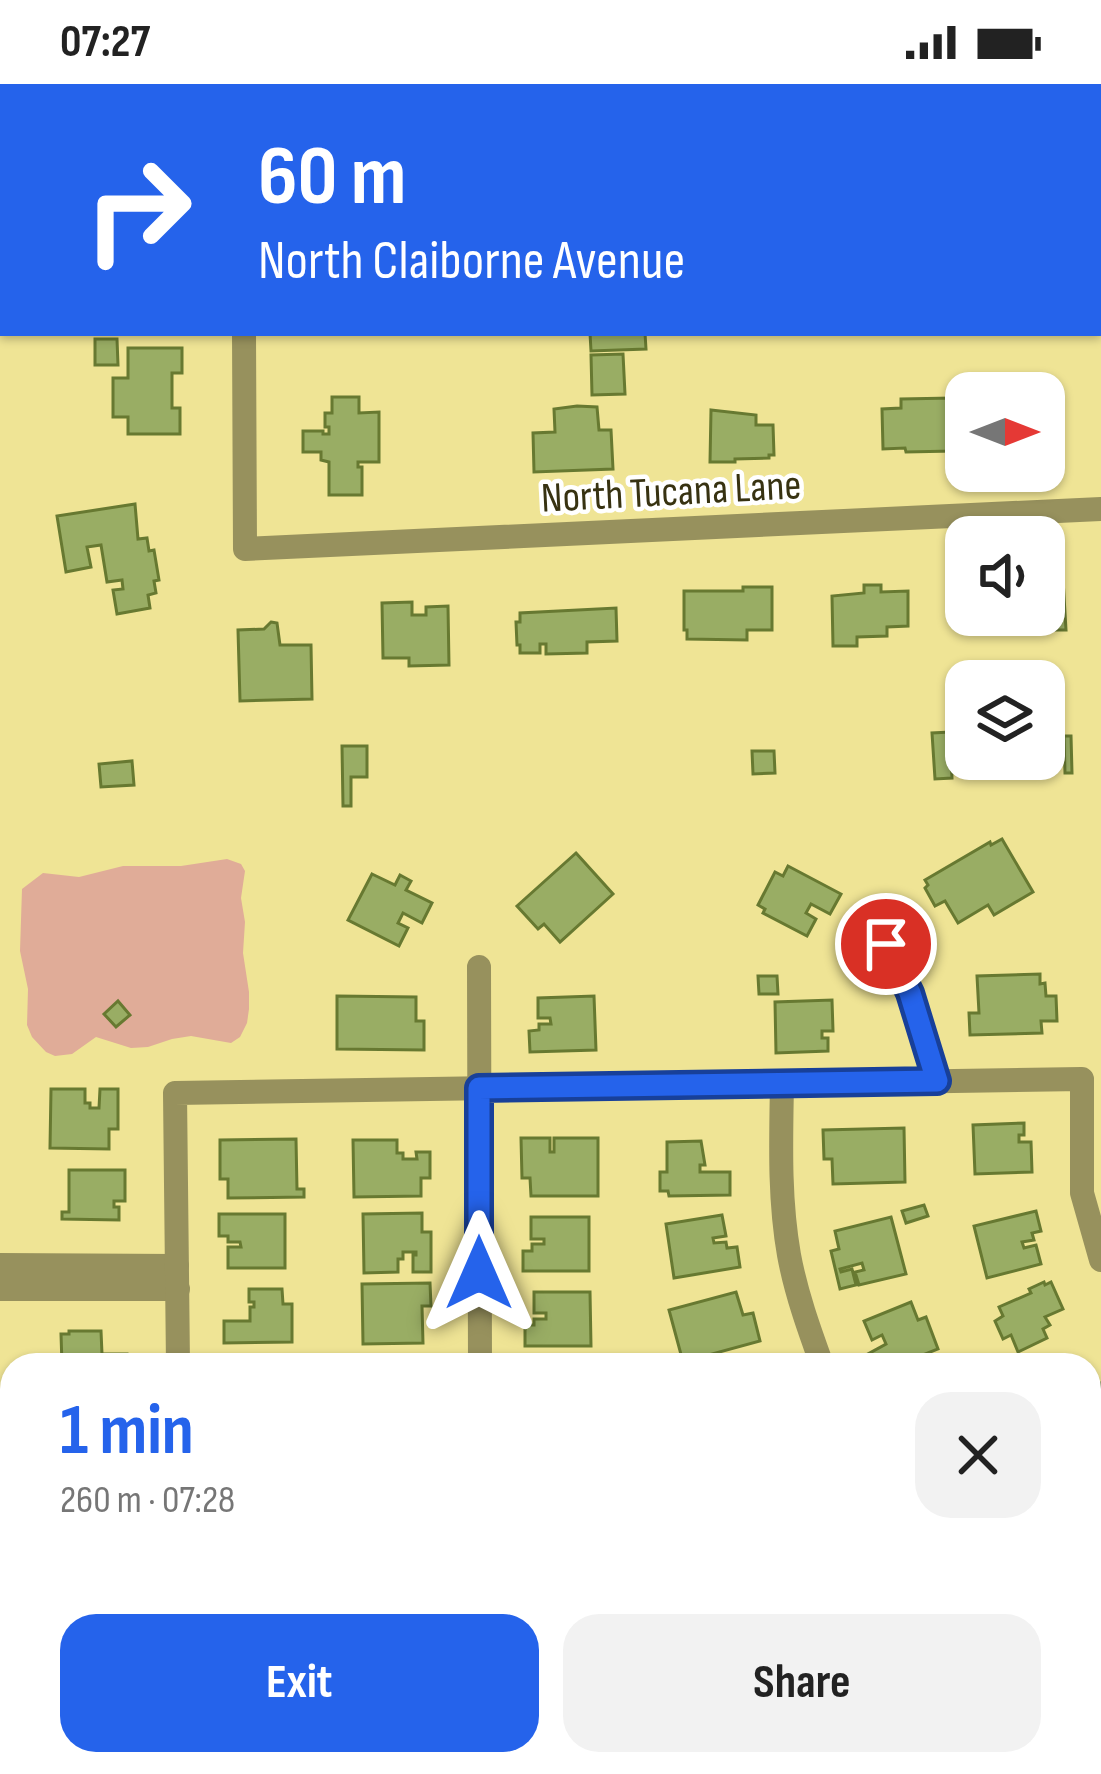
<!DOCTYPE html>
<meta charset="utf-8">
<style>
:root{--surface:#fff;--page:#f2f2f2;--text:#222;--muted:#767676;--accent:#2563eb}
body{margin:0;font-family:"Sofia Sans Condensed",sans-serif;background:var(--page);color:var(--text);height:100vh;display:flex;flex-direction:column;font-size:45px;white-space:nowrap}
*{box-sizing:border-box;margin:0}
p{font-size:39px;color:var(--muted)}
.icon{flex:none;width:66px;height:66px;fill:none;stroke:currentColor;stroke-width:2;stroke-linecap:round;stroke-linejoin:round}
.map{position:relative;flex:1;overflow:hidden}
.sheet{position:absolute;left:0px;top:1269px;width:1101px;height:423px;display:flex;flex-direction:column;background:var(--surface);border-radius:36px 36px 0 0;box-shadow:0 3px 9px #0004}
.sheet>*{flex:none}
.top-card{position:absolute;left:0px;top:0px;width:1101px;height:252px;box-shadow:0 3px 9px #0004;background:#2563eb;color:#fff;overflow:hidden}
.needle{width:78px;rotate:90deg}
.controls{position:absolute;left:945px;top:288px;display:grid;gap:24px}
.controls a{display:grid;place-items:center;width:120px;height:120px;border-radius:24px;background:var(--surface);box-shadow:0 3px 9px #0004;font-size:60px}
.pin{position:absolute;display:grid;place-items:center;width:102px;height:102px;color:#fff;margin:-51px;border:6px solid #fff;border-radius:50%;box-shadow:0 3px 12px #0007}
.me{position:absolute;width:132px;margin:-66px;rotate:0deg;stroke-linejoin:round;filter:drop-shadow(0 0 9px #0008)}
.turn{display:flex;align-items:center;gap:42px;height:252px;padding:0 60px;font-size:54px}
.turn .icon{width:156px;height:156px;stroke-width:2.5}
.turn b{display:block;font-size:84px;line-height:102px}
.round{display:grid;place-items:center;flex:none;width:126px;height:126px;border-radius:36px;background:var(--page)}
.overview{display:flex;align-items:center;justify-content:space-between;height:204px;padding:0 60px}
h1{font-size:72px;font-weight:700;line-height:90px;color:var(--accent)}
.cta{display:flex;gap:24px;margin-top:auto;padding:24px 60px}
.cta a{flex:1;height:138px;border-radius:36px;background:var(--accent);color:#fff;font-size:48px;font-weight:700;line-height:138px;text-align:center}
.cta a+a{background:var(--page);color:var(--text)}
.status{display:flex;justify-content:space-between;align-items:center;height:84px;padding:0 60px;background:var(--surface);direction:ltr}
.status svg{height:33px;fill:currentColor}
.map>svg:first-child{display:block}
</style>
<div class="status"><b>07:27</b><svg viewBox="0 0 49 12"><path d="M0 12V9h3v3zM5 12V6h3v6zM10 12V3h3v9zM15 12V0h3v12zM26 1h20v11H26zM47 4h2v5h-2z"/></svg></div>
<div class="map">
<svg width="1101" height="1690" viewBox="0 0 1101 1690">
<rect width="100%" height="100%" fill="#efe495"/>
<polygon fill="#e0ac98" points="227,775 241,780 245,787 241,814 245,838 243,869 249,908 249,925 247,939 240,953 231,959 191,952 172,955 148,963 131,964 96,953 72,970 55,972 46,968 32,953 27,941 28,905 20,867 22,805 43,789 79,793 123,782 181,782"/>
<g fill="#99ad64" stroke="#677931" stroke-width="3">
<polygon points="590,249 645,249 646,265 591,267"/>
<polygon points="95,255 117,255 118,281 95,281"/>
<polygon points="128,264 182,264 182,289 172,289 172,324 180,324 180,350 128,350 128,333 113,333 113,294 128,294"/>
<polygon points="623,270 625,310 592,311 591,271"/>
<polygon points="332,313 359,313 359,329 379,328 379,378 358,378 358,383 362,383 362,411 329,411 329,378 321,376 321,368 303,368 303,347 323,347 323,350 329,350 329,343 325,343 325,329 332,329"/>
<polygon points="952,314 953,367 906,368 905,364 883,365 882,325 901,324 901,315"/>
<polygon points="577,322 597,323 599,346 611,346 613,385 534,388 533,349 555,348 554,325"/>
<polygon points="711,326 756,331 756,341 773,341 774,371 769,371 769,374 735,375 735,378 710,378"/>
<polygon points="135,420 138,455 147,454 149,467 154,466 159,496 154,497 156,509 148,511 150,524 117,530 113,506 123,505 122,496 107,498 101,461 87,463 91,483 66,488 57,432"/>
<polygon points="1063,495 1066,546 1042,546 1042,536 1029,538 1029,544 1008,545 1007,531 1044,531 1044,497"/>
<polygon points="864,501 881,501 881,508 908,507 908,542 887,543 887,552 857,553 857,562 833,562 832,512 864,509"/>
<polygon points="743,503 772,503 772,546 747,546 747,556 687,555 687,546 684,546 684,507 743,507"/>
<polygon points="412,518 412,531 426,531 426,523 448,522 449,581 409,582 409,574 383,574 382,519"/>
<polygon points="616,524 617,557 587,558 587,569 546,570 546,560 540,560 540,569 520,569 520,561 517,561 516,538 520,538 520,529"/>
<polygon points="271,538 277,539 280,561 311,561 312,615 240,617 238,546 264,545"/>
<polygon points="950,648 952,694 935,695 932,649"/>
<polygon points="1064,652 1071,652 1072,689 1065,689"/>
<polygon points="342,662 367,662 367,693 351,693 351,722 343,722"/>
<polygon points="752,667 774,667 775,689 753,690"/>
<polygon points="132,677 134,701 101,703 99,680"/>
<polygon points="1002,755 1033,808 994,831 988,821 958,839 945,817 935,822 925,804 928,801 925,796 990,758 991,761"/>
<polygon points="576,769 613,810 560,858 544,840 538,845 517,822"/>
<polygon points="788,782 841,810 830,830 811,820 806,829 816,835 807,852 763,829 765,825 758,821 775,788 783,792"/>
<polygon points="372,790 395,801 400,791 411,797 406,806 432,819 422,839 403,829 398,839 408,844 399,862 348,836"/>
<polygon points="1040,890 1040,900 1045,899 1046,912 1056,912 1057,937 1041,937 1042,949 970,951 969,929 979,929 977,892"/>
<polygon points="758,892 777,892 778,910 759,910"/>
<polygon points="337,912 416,913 416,937 424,937 424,966 337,965"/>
<polygon points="594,912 596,966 530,968 529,947 539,946 539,940 551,940 550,934 538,934 538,914"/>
<polygon points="832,916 833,947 822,947 822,954 828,954 828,967 776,969 775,918"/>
<polygon points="118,917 130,931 116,943 104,930"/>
<polygon points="51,1005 85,1005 85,1019 90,1019 90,1024 99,1024 100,1005 118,1005 118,1045 109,1045 109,1065 50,1064"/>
<polygon points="1024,1039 1024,1051 1019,1051 1019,1058 1031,1058 1032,1088 975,1090 973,1041"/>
<polygon points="904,1044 905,1098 833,1100 832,1075 824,1075 823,1046"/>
<polygon points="521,1054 550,1054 550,1068 554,1068 554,1054 598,1054 598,1112 531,1112 530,1094 522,1094"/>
<polygon points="296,1055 297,1105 304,1105 304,1113 228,1114 228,1095 220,1095 220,1056"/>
<polygon points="353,1056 397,1056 397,1069 403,1069 403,1075 417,1075 416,1068 430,1068 430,1094 421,1094 421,1112 354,1113"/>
<polygon points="701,1057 705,1081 700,1081 700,1088 730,1088 730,1111 669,1112 668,1107 660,1107 660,1088 667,1088 667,1058"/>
<polygon points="69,1086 125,1086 125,1117 114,1117 114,1123 119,1123 119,1136 62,1135 62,1128 69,1128"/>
<polygon points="924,1121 928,1132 906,1139 902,1127"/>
<polygon points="1036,1127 1041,1147 1032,1149 1034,1156 1022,1158 1024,1164 1036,1161 1041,1180 987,1194 974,1142"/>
<polygon points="422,1129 422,1148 431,1148 431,1188 413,1188 413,1171 416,1171 416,1168 403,1168 403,1175 398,1175 398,1188 364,1189 363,1130"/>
<polygon points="219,1130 285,1130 285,1184 228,1184 228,1163 241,1163 240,1158 228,1158 228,1152 219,1152"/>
<polygon points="722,1131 726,1152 713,1154 714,1159 726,1158 727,1164 737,1163 740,1183 674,1194 666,1140"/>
<polygon points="531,1133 589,1133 589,1187 523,1187 523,1167 532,1167 532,1160 544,1160 544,1155 531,1155"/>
<polygon points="891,1133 906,1190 859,1201 855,1188 864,1186 862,1179 840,1185 841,1188 852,1185 856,1201 840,1205 831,1167 839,1165 835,1147"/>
<polygon points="1044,1198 1045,1201 1051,1198 1063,1225 1045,1233 1050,1241 1043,1245 1047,1254 1018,1268 1011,1251 1003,1255 995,1237 1003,1232 999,1223 1031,1209 1029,1205"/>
<polygon points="430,1199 431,1222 422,1222 423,1259 363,1260 362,1200"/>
<polygon points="249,1205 282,1205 283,1220 292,1220 292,1258 224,1259 224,1237 250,1237 250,1223 254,1223 254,1218 249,1218"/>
<polygon points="534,1208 590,1208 591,1262 525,1262 525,1241 534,1241 534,1235 546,1235 546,1229 534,1229"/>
<polygon points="736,1208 743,1231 753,1229 760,1257 683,1278 669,1226"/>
<polygon points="911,1218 918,1236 926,1233 938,1265 898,1281 873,1281 868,1270 886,1260 882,1251 872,1256 864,1237"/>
<polygon points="69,1247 101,1247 102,1270 127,1270 127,1281 62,1281 61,1250 69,1250"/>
<rect x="527" y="1278" width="76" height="3"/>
<polygon points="1089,1287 1097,1301 1101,1299 1101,1325 1089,1332"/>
<polygon points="1101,1354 1101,1417 1097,1419 1089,1405 1089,1361"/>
<polygon points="220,1680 220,1690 107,1690 107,1683"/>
<polygon points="382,1680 406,1680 406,1690 366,1690 382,1688"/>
</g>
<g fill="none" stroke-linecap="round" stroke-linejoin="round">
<g stroke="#97915d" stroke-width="12">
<polyline points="427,1690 429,1680"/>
<polyline points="444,1690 446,1680"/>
</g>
<g stroke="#97915d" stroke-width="24">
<polyline points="244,0 244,3"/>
<polyline points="244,249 245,465 1101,425"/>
<polyline points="886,860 910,909 937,997"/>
<polyline points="479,883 480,1281"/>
<path d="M782,999C781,1057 779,1114 789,1171C796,1209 809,1245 822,1281"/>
<polyline points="0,1181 177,1182"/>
<polyline points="0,1205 178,1205"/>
<polyline points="178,1281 175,1009 1082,995 1082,1109 1101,1176"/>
<polyline points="973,1680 973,1690"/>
</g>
</g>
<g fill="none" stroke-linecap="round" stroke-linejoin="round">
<defs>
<polyline id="route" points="479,1189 479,1004 937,997 910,909 886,860"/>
</defs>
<use href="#route" stroke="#184099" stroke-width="30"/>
<use href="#route" stroke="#2563eb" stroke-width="21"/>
</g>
<g text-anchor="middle" stroke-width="9" stroke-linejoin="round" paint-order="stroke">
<g font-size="42" fill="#373211" stroke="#fff">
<text transform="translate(671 406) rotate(-3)" y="15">North Tucana Lane</text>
</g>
</g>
</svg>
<div class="controls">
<a><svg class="needle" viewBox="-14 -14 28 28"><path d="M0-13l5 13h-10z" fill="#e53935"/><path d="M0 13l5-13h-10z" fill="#767676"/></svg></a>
<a><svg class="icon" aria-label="sound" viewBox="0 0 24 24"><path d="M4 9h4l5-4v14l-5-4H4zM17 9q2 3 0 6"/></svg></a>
<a><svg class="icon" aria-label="layers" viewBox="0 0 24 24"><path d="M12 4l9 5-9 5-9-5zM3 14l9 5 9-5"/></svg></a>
</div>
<div class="pin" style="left:886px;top:860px;background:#d93025"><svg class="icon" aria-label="arrive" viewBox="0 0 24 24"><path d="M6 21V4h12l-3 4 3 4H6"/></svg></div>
<svg class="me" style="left:479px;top:1189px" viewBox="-20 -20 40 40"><path d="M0-17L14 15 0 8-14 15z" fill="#2563eb" stroke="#fff" stroke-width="4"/></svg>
<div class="top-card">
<div class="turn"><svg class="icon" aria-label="right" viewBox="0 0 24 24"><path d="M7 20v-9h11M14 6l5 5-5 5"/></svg><div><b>60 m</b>North Claiborne Avenue</div></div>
</div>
<section class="sheet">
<div class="overview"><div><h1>1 min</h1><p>260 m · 07:28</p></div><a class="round"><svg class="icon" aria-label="close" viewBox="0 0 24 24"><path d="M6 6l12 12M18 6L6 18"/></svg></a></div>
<div class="cta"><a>Exit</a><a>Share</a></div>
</section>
</div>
